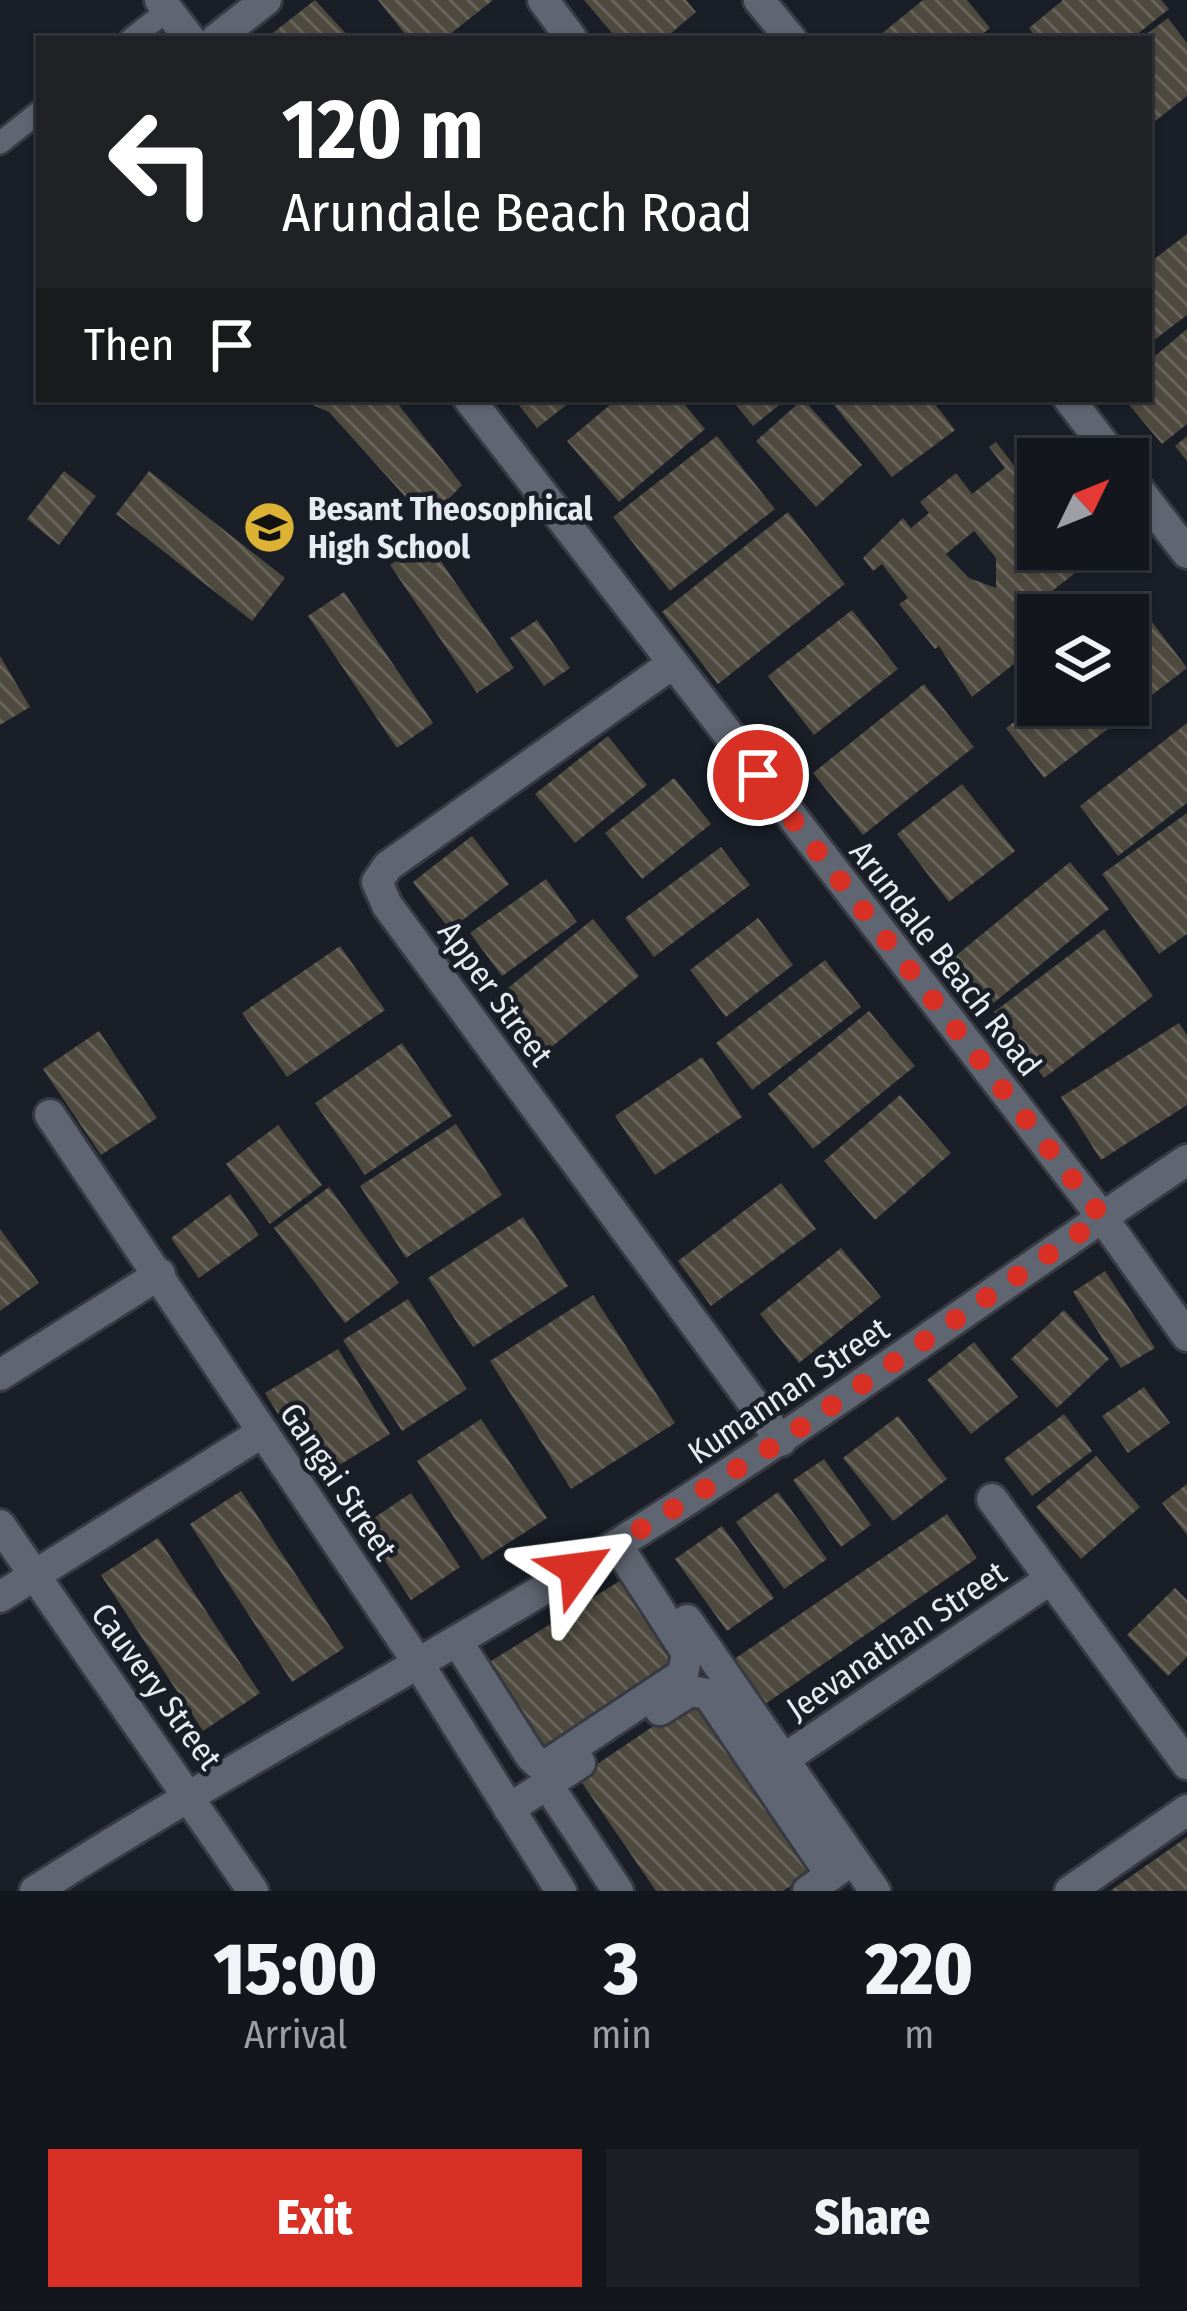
<!DOCTYPE html>
<style>
:root{--surface:#13161d;--page:#1c1f26;--text:#f1f3f6;--muted:#9d9fa4;--line:#32353b;--accent:#d93025}
body{margin:0;font-family:"Fira Sans Condensed",sans-serif;background:var(--page);color:var(--text);height:100vh;display:flex;flex-direction:column;font-size:45px;white-space:nowrap}
*{box-sizing:border-box;margin:0}
p{font-size:39px;color:var(--muted)}
.icon{flex:none;width:66px;height:66px;fill:none;stroke:currentColor;stroke-width:2;stroke-linecap:round;stroke-linejoin:round}
.map{position:relative;height:1891px;overflow:hidden}
.side{display:flex;flex-direction:column;background:var(--surface);flex:1}
.side>*{flex:none}
.guide{position:absolute;left:36px;top:36px;width:1116px;height:366px;border-radius:0px;box-shadow:0 3px 9px #0004,0 0 0 3px var(--line);background:#202124;color:#fff;overflow:hidden}
.needle{width:78px;rotate:47deg}
.fabs{position:absolute;left:1017px;top:438px;display:grid;gap:24px}
.fabs a{display:grid;place-items:center;width:132px;height:132px;border-radius:0px;background:var(--surface);box-shadow:0 3px 9px #0004,0 0 0 3px var(--line);font-size:60px}
.pin{position:absolute;display:grid;place-items:center;width:102px;height:102px;color:#fff;margin:-51px;border:6px solid #fff;border-radius:50%;box-shadow:0 3px 12px #0007}
.me{position:absolute;width:132px;margin:-66px;rotate:59deg;stroke-linejoin:round;filter:drop-shadow(0 0 9px #0008)}
.turn{display:flex;align-items:center;gap:42px;height:252px;padding:0 48px;font-size:54px}
.turn .icon{width:156px;height:156px;stroke-width:2.5}
.turn b{display:block;font-size:84px;line-height:102px}
.then{display:flex;align-items:center;height:114px;padding:0 48px;background:#0003;gap:24px;font-size:45px}
.eta{display:flex;justify-content:space-evenly;align-items:center;height:204px;text-align:center}
.eta b{font-size:72px;font-weight:800;line-height:84px}
.button{display:flex;gap:24px;margin-top:auto;padding:24px 48px}
.button a{flex:1;height:138px;border-radius:0px;background:var(--accent);color:#fff;font-size:48px;font-weight:800;line-height:138px;text-align:center}
.button a+a{background:var(--page);color:var(--text)}
.map>svg:first-child{display:block}
</style>
<div class="map">
<svg width="1187" height="1891" viewBox="0 0 1187 1891">
<defs>
<pattern id="building-back-hatch" width="6" height="6" patternUnits="userSpaceOnUse" patternTransform="scale(3)"><rect width="6" height="6" fill="#4e4a3f"/><path d="M-1 5l2 2M0 0l6 6M5-1l2 2" fill="none" stroke="#68645b"/></pattern>
</defs>
<rect width="100%" height="100%" fill="#191e27"/>
<g fill="url(#building-back-hatch)" fill-rule="evenodd">
<polygon points="315,0 349,37 265,39"/>
<polygon points="378,0 493,0 444,39 409,39"/>
<polygon points="584,0 686,0 696,12 664,39 617,39"/>
<polygon points="923,0 967,0 990,28 976,39 883,39 880,35"/>
<polygon points="1063,0 1161,0 1169,9 1131,39 1037,39 1029,28"/>
<polygon points="1168,18 1187,43 1187,96 1149,126 1149,39 1140,39"/>
<polygon points="1187,234 1187,315 1149,344 1149,263"/>
<polygon points="1187,329 1187,424 1162,444 1124,399 1149,399 1149,361"/>
<polygon points="299,399 394,399 462,485 427,521 329,412"/>
<polygon points="514,399 574,399 537,428"/>
<polygon points="617,399 680,399 705,429 619,502 567,441"/>
<polygon points="731,399 787,399 753,426"/>
<polygon points="803,399 862,465 816,507 756,441"/>
<polygon points="829,399 931,399 955,430 892,477"/>
<polygon points="717,436 775,509 670,591 613,517"/>
<polygon points="1187,436 1187,461 1175,446"/>
<path d="M996,442L1038,497L1020,516L1028,527L1038,519V549H1079L1089,562L1047,595L1062,615H1038V645L972,697L939,646L935,649L899,604L908,598L882,564L873,571L863,558L903,518L911,528L929,513L920,502L956,473L972,494L1005,468L989,447ZM974,531L996,558V588L969,578L946,554Z"/>
<polygon points="64,471 96,496 59,545 27,519"/>
<polygon points="149,471 285,578 252,621 116,514"/>
<polygon points="788,512 845,584 718,684 662,612"/>
<polygon points="427,541 514,668 477,693 390,565"/>
<polygon points="344,592 433,723 397,748 308,616"/>
<polygon points="852,610 898,669 814,735 768,676"/>
<polygon points="1149,618 1187,668 1044,778 1006,728 1037,705 1128,705 1128,635"/>
<polygon points="537,620 570,668 544,686 510,638"/>
<polygon points="0,656 30,707 0,725"/>
<polygon points="924,684 974,747 863,835 813,773"/>
<polygon points="1187,723 1187,803 1118,856 1080,806"/>
<polygon points="608,736 647,785 575,843 535,794"/>
<polygon points="674,778 711,824 642,879 605,833"/>
<polygon points="962,784 1015,851 949,902 897,834"/>
<polygon points="1187,813 1187,934 1159,954 1102,874"/>
<polygon points="472,836 509,884 450,930 413,882"/>
<polygon points="721,847 750,885 654,957 625,918"/>
<polygon points="1070,862 1109,909 991,1005 953,958"/>
<polygon points="546,879 577,922 502,976 470,933"/>
<polygon points="758,918 793,965 726,1017 690,970"/>
<polygon points="593,919 639,976 533,1062 487,1005"/>
<polygon points="1104,929 1153,996 1044,1078 994,1012"/>
<polygon points="340,946 385,1010 287,1077 242,1013"/>
<polygon points="825,960 861,1007 752,1090 716,1043"/>
<polygon points="869,1011 915,1066 813,1149 768,1094"/>
<polygon points="1179,1023 1187,1035 1187,1105 1101,1160 1061,1097"/>
<polygon points="99,1031 157,1118 101,1155 43,1069"/>
<polygon points="402,1043 452,1116 365,1175 315,1103"/>
<polygon points="702,1057 742,1117 655,1175 615,1116"/>
<polygon points="900,1095 951,1153 875,1220 824,1161"/>
<polygon points="456,1124 502,1195 406,1258 360,1186"/>
<polygon points="278,1125 322,1185 270,1224 226,1164"/>
<polygon points="781,1183 816,1229 711,1306 678,1261"/>
<polygon points="329,1187 399,1283 345,1323 274,1228"/>
<polygon points="230,1194 259,1235 199,1278 171,1238"/>
<polygon points="523,1217 568,1286 473,1347 428,1278"/>
<polygon points="0,1229 39,1283 0,1311"/>
<polygon points="841,1248 881,1297 799,1363 760,1314"/>
<polygon points="1105,1271 1155,1348 1121,1368 1073,1292"/>
<polygon points="593,1295 675,1423 571,1489 490,1361"/>
<polygon points="408,1299 467,1389 402,1431 343,1340"/>
<polygon points="1064,1310 1109,1359 1057,1408 1011,1359"/>
<polygon points="974,1342 1018,1397 971,1434 927,1380"/>
<polygon points="338,1349 390,1434 318,1478 265,1393"/>
<polygon points="1144,1387 1170,1423 1128,1453 1102,1416"/>
<polygon points="1064,1414 1092,1451 1032,1496 1004,1459"/>
<polygon points="898,1416 947,1479 893,1521 843,1458"/>
<polygon points="481,1419 547,1518 482,1560 417,1461"/>
<polygon points="1096,1456 1140,1507 1081,1559 1036,1507"/>
<polygon points="824,1459 871,1525 841,1547 793,1480"/>
<polygon points="1187,1484 1187,1535 1162,1503"/>
<polygon points="241,1491 344,1648 292,1682 190,1524"/>
<polygon points="778,1492 827,1559 784,1589 736,1522"/>
<polygon points="411,1493 460,1567 411,1600 362,1526"/>
<polygon points="947,1514 977,1558 761,1707 730,1662"/>
<polygon points="722,1526 774,1598 727,1631 675,1559"/>
<polygon points="158,1538 260,1693 203,1731 101,1575"/>
<polygon points="621,1580 674,1667 539,1749 483,1666"/>
<polygon points="1175,1588 1187,1600 1187,1657 1168,1676 1127,1635"/>
<polygon points="698,1696 816,1869 783,1891 656,1891 578,1777"/>
<polygon points="1187,1837 1187,1891 1110,1891"/>
</g>
<g fill="none" stroke-linecap="round" stroke-linejoin="round">
<defs>
<g id="service">
<polyline points="131,39 168,10"/>
<polyline points="0,143 39,112"/>
</g>
<g id="minor">
<polyline points="160,0 190,39"/>
<polyline points="543,0 572,39"/>
<polyline points="759,0 791,39"/>
<polyline points="216,39 266,0"/>
<polyline points="469,399 1102,1217 1187,1336"/>
<polyline points="1069,399 1115,459"/>
<polyline points="1128,476 1187,553"/>
<polyline points="672,664 388,866 377,882 387,905 781,1441"/>
<polyline points="50,1115 418,1663 561,1891"/>
<polyline points="0,1375 160,1274"/>
<polyline points="992,1499 1187,1764"/>
<polyline points="0,1525 253,1891"/>
<polyline points="0,1597 263,1432"/>
<polyline points="687,1620 875,1891"/>
<polyline points="457,1641 531,1757 539,1764 551,1762 683,1674 687,1653 617,1545"/>
<polyline points="660,1710 690,1691 708,1694 831,1875"/>
<polyline points="784,1759 1049,1580"/>
<polyline points="547,1784 618,1891"/>
<polyline points="509,1809 580,1763"/>
<path d="M35,1891C229,1767 433,1660 629,1537C820,1418 1000,1285 1187,1160"/>
<polyline points="808,1891 848,1863"/>
<polyline points="1070,1891 1187,1810"/>
</g>
</defs>
<use href="#service" stroke="#373a42" stroke-width="27"/>
<use href="#minor" stroke="#373a42" stroke-width="36"/>
<use href="#service" stroke="#606671" stroke-width="21"/>
<use href="#minor" stroke="#606671" stroke-width="30"/>
</g>
<g fill="none" stroke-linecap="round" stroke-linejoin="round">
<polyline stroke="#d93025" stroke-width="21" stroke-dasharray="0 37.8" points="577,1569 781,1441 1102,1217 758,775"/>
</g>
<defs>
<symbol id="school-disc" viewBox="-11 -11 22 22"><circle r="9.5" fill="#dbb233" stroke="#191e27"/><path d="M0-5L7-2L0 1L-7-2ZM-4 1L0 2.5L4 1V4Q0 6-4 4Z" fill="#111"/></symbol>
</defs>
<g fill-rule="evenodd">
<use href="#school-disc" x="240" y="498" width="59" height="59"/>
</g>
<g text-anchor="middle" stroke-width="9" stroke-linejoin="round" paint-order="stroke">
<g font-size="33" font-weight="bold" fill="#e8ebf2" stroke="#191e27" text-anchor="start">
<text x="308" y="520">Besant Theosophical<tspan x="308" dy="38">High School</tspan></text>
</g>
<g font-size="33" fill="#e8ebf2" stroke="#191e27">
<text transform="translate(946 958) rotate(52)" y="12">Arundale Beach Road</text>
<text transform="translate(496 993) rotate(54)" y="12">Apper Street</text>
<text transform="translate(788 1390) rotate(-34)" y="12">Kumannan Street</text>
<text transform="translate(339 1481) rotate(56)" y="12">Gangai Street</text>
<text transform="translate(896 1640) rotate(-34)" y="12">Jeevanathan Street</text>
<text transform="translate(157 1686) rotate(54)" y="12">Cauvery Street</text>
</g>
</g>
</svg>
<div class="fabs">
<a><svg class="needle" viewBox="-14 -14 28 28"><path d="M0-13l5 13h-10z" fill="#e53935"/><path d="M0 13l5-13h-10z" fill="#9d9fa4"/></svg></a>
<a><svg class="icon" aria-label="layers" viewBox="0 0 24 24"><path d="M12 4l9 5-9 5-9-5zM3 14l9 5 9-5"/></svg></a>
</div>
<div class="pin" style="left:758px;top:775px;background:#d93025"><svg class="icon" aria-label="arrive" viewBox="0 0 24 24"><path d="M6 21V4h12l-3 4 3 4H6"/></svg></div>
<svg class="me" style="left:577px;top:1569px" viewBox="-20 -20 40 40"><path d="M0-17L14 15 0 8-14 15z" fill="#d93025" stroke="#fff" stroke-width="4"/></svg>
<div class="guide">
<div class="turn"><svg class="icon" aria-label="left" viewBox="0 0 24 24"><path d="M17 20v-9H6M10 6l-5 5 5 5"/></svg><div><b>120 m</b>Arundale Beach Road</div></div>
<div class="then">Then<svg class="icon" aria-label="arrive" viewBox="0 0 24 24"><path d="M6 21V4h12l-3 4 3 4H6"/></svg></div>
</div>
</div>
<section class="side">
<div class="eta">
<div><b>15:00</b><p>Arrival</p></div>
<div><b>3</b><p>min</p></div>
<div><b>220</b><p>m</p></div>
</div>
<div class="button"><a>Exit</a><a>Share</a></div>
</section>
